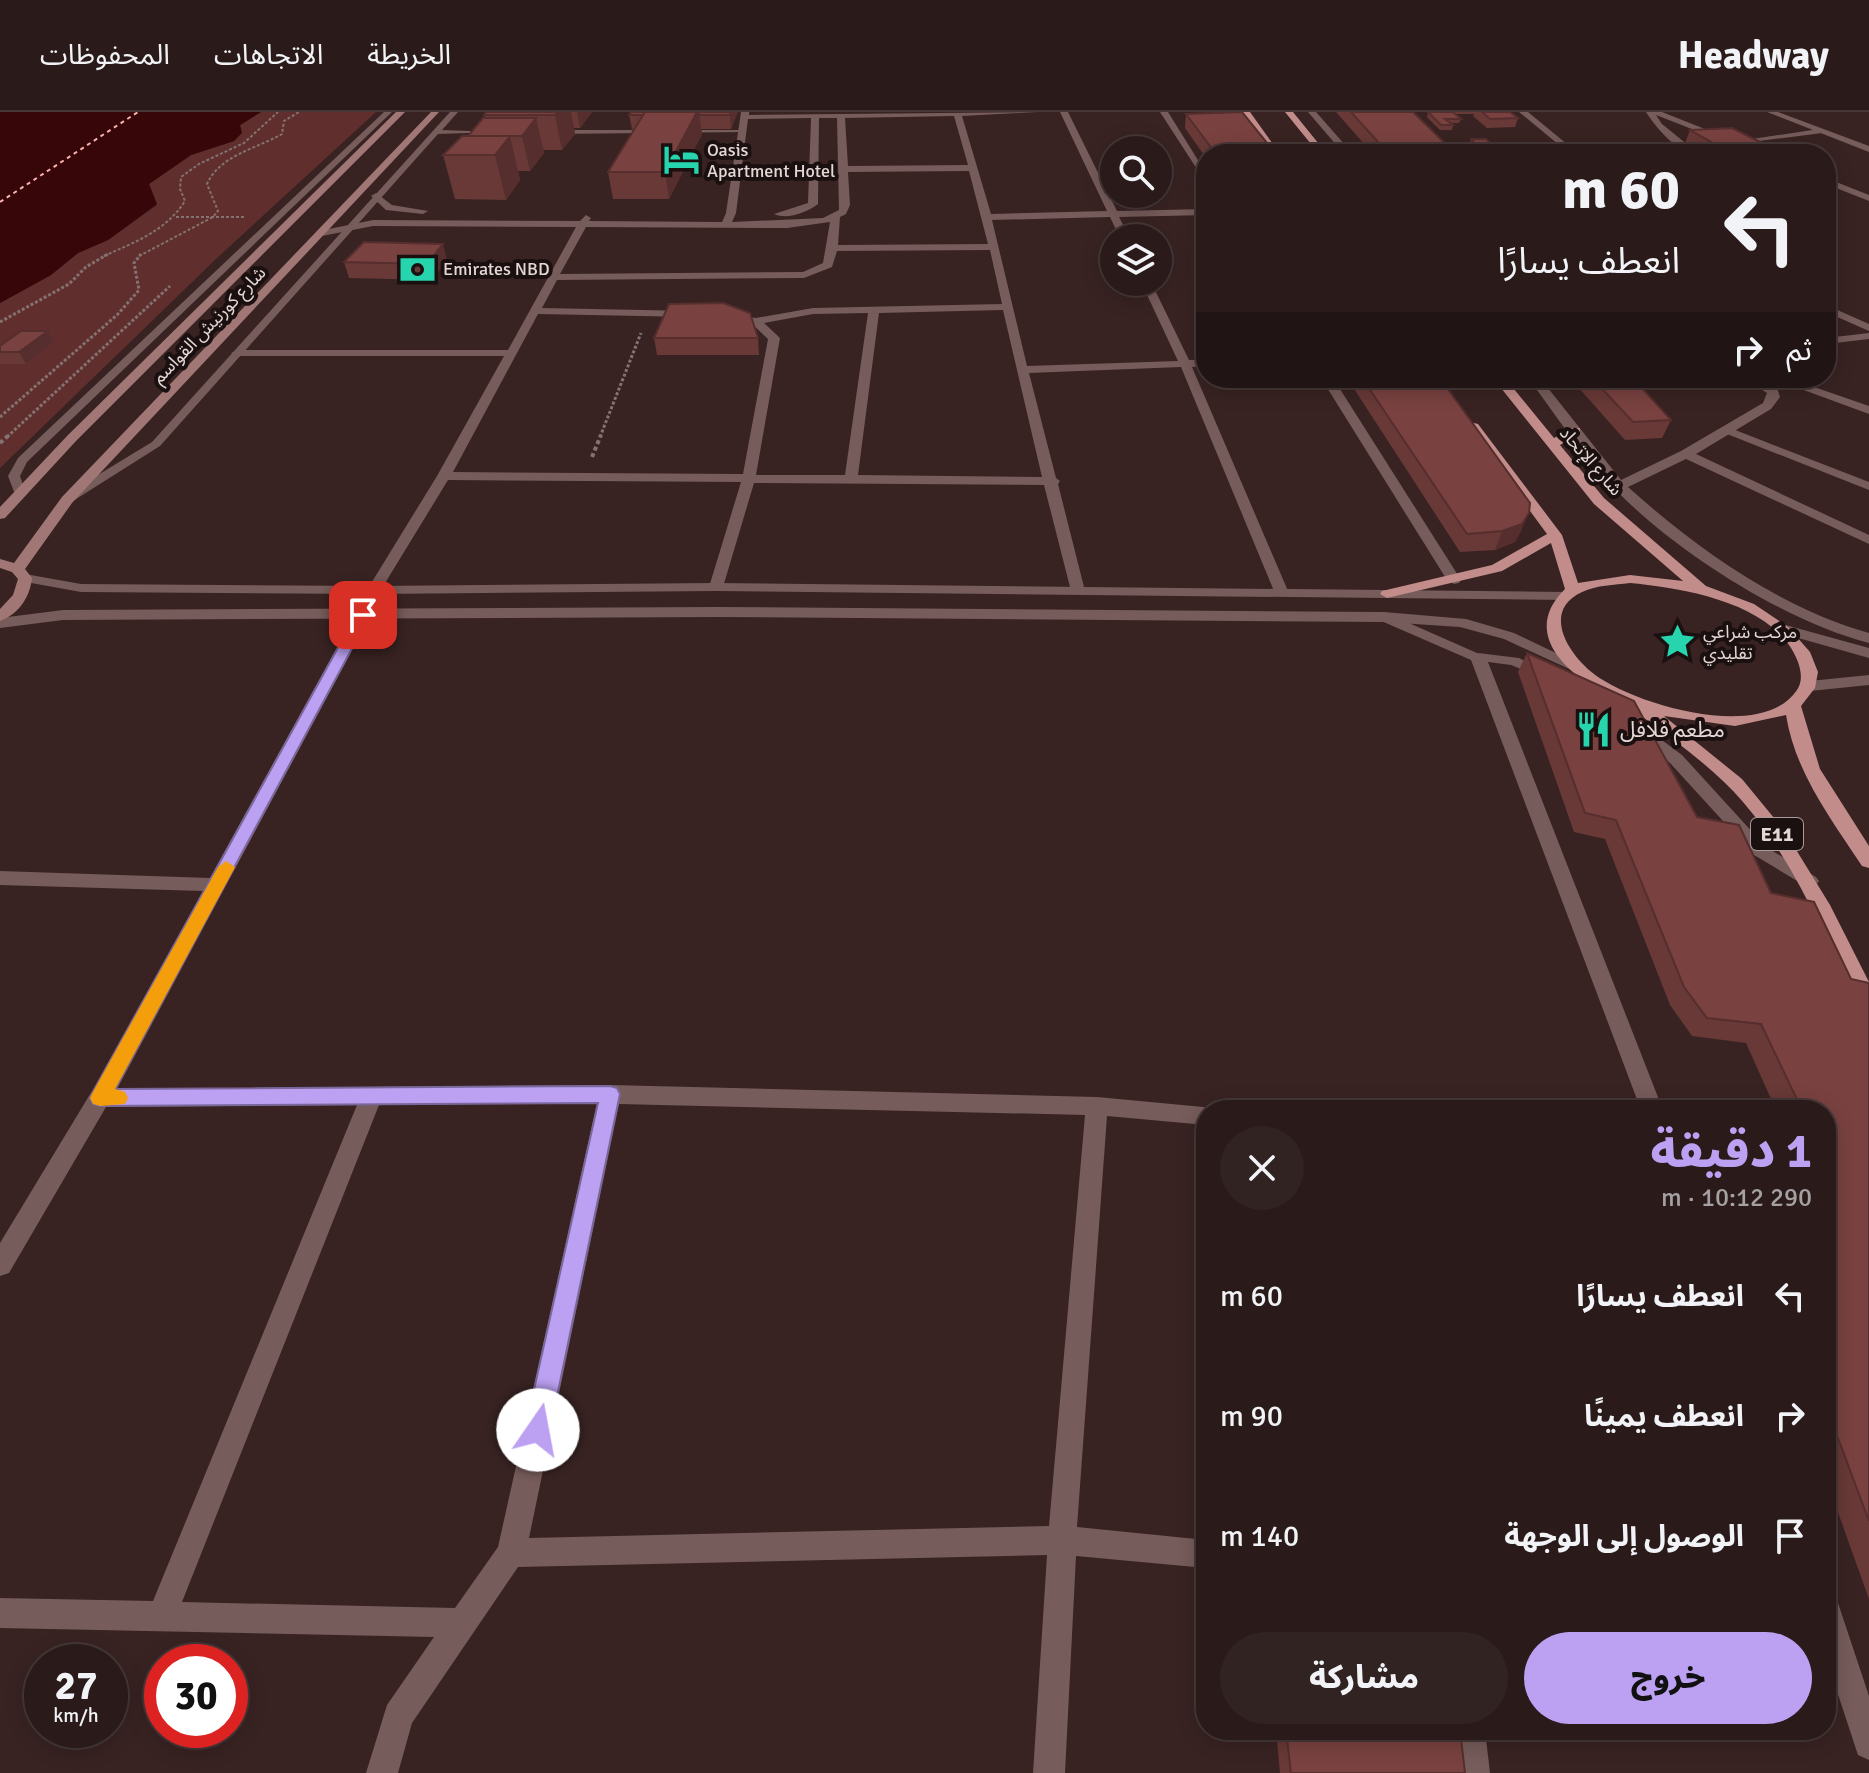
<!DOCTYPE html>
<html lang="ar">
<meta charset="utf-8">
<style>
:root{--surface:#2a1a1a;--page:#322323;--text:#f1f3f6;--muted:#a5a1a2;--line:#463839;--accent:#bca0f2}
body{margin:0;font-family:Signika,"Noto Sans Arabic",sans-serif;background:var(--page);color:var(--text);direction:rtl;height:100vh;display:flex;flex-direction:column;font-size:30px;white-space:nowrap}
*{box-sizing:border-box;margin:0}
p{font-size:26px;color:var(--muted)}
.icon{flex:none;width:44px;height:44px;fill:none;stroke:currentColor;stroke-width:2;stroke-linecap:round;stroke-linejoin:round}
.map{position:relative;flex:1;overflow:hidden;direction:ltr}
.sheet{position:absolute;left:1196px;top:988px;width:640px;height:640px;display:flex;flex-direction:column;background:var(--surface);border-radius:32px;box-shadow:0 4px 20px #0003,0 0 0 2px var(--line);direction:rtl}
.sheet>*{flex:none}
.guide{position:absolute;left:1196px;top:32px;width:640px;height:244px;border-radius:32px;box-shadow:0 4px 20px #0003,0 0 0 2px var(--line);direction:rtl;background:#2a1a1a;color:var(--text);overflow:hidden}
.fabs{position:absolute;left:1100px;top:24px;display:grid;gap:16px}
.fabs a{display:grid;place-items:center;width:72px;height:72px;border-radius:50%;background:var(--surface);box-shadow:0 4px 20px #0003,0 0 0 2px var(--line);font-size:40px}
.speed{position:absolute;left:24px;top:1532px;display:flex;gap:16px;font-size:40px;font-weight:700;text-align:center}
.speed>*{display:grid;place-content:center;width:104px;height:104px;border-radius:50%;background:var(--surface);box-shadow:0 4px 20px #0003,0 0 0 2px var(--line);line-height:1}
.speed small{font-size:20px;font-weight:400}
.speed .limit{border:12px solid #d22;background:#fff;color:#111}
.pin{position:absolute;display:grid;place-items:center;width:68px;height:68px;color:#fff;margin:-34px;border-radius:16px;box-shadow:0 4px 12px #0006}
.me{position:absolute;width:88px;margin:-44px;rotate:12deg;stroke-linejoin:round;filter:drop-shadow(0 0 6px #0008)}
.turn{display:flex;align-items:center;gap:28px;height:168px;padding:0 24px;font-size:36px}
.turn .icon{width:104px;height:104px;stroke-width:2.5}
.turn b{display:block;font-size:56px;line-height:68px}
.then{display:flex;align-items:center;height:76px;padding:0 24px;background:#0003;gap:16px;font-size:30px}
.round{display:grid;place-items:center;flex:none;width:84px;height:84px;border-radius:42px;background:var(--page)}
.overview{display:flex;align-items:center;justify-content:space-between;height:136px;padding:0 24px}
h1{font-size:48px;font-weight:800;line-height:60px;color:var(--accent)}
.action{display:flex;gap:16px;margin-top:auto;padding:16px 24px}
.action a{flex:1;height:92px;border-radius:48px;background:var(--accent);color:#111;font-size:32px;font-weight:800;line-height:92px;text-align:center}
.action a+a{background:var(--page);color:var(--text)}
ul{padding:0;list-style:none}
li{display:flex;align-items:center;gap:24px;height:120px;padding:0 24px}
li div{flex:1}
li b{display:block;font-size:30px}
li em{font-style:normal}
header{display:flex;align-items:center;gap:48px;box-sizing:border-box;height:112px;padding:0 40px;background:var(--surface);border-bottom:2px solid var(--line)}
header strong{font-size:38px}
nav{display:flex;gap:44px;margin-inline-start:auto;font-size:28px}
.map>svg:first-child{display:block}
</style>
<header>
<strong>Headway</strong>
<nav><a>الخريطة</a><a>الاتجاهات</a><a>المحفوظات</a></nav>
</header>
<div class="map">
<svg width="1869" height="1661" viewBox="0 0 1869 1661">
<rect width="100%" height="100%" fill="#382322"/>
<polygon fill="#602e2d" points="261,0 376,0 216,147 0,356 0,191 51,163 78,141 108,128 157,93 149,72 191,43 234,29 239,14"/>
<polygon fill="#370609" points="0,0 261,0 240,13 242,21 234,29 191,43 149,72 157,92 108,128 78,141 51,163 0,191"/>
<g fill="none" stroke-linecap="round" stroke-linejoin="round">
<polyline stroke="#fab2ae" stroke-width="2" stroke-dasharray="4 4" stroke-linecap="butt" points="0,90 138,0"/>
<g stroke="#847271" stroke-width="2" stroke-dasharray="3 2" stroke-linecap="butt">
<polyline points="176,105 246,105"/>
<path d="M104,144C135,130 166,119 185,89L180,77L181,65L199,52L244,31L278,0"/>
<path d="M139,144L213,105L218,99L207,72C220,43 256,37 282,22L284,9L299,0"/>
</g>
<g stroke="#847271" stroke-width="3" stroke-dasharray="3 2" stroke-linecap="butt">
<polyline points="0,210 69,172 86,155 108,142"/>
<polyline points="0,305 117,203 139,178 134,151 141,142"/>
<polyline points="7,325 170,174"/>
<polyline points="600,325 641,221"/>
</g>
<g stroke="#847271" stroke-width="4" stroke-dasharray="4 3" stroke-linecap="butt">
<polyline points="0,331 9,323"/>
<polyline points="592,345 601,323"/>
</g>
<g fill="#765c5a" fill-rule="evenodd">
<polygon points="384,0 392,0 27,350 20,364 26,382 16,385 8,364 18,346"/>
<polygon points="450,0 458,0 442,18 499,20 438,22 160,334 73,389 65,389 65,383 152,330"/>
<polygon points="1819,17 1822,21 1736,32 1732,30"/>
<polygon points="550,18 742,18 746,20 553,22"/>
<polygon points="1722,316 1730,316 1869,370 1869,378 1722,320"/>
<polygon points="1478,541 1519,546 1551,562 1544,566 1511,553 1473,548 1471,545"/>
<polygon points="1639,611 1682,643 1766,735 1816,765 1819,769 1816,773 1804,773 1754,743 1670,651 1634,619 1631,616"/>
</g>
<g fill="#765c5a" fill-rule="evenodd">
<path d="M741,0H749V3L1038,0L962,4L991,102L1107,99L1060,0H1068L1117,99L1206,97V103L1119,105L1130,126H1120L1110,105L992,108L1027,254L1178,249L1141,170H1151L1189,248H1206V254L1192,255L1288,479L1286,482H1276L1274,479L1181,255L1029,261L1056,366L1060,369L1058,372L1085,479L1083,482H1073L1071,479L1044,373L754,371L723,475L716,479L709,475L741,370L448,368L379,481H369L367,478L437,364L504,244H237L231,241L237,238H508L576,115L373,114L322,124L319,119L373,108L580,109L586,103L591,106L589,109L722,110L726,101ZM954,4L968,53L848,54L845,6ZM811,6L808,91L774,102C787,108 806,101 818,92L819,6H837L839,98L823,106L732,110L736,101L748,7ZM969,59L988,132L838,133L840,105L846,102L850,93L848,60ZM830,110L823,151L803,160L560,162L586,115L787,116ZM990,138L1002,192L813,196L756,206L723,202V206L752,212L768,227L743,362L453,360L538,202L692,205L697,202L692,199L542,196L557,168L804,166L832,155L837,139ZM1003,198L1042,365L858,363L879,201ZM868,201L845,363H756L780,226L764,211L813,202Z"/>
<polygon points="1160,0 1168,0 1206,61 1206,71"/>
<polygon points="1308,0 1316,0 1353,42 1344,42"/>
<polygon points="1519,0 1528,0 1579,42 1570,42"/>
<path d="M1646,0H1662L1768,42H1756L1656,3L1662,12L1699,42C1678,42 1657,17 1646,0Z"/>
<polygon points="1826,66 1869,83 1869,89 1826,72"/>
<polygon points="376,81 392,93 428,99 423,102 386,98 371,84"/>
<polygon points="1826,193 1869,212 1869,219 1826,200"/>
<polygon points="1869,221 1869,227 1826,232 1826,226"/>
<polygon points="1321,266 1333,266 1461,468 1459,471 1454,472 1447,468"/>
<path d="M1528,266H1540L1621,368L1681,339L1763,291L1767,281L1744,266H1759L1777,276L1780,285L1771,297L1696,342L1869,423V432L1686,347L1628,375C1696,436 1780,496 1869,521V531C1786,510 1674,439 1615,377C1582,344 1556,303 1528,266Z"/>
<polygon points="1771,266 1788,266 1869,294 1869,302"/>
<path d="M363,498L371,503L117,977L610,973L1097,985L1214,996L1206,998V1013L1107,1004L1077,1415L1206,1428V1456L1076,1444L1065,1661H1033L1047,1443L518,1455L412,1611L398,1661H366L387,1593L434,1525L0,1516V1486L153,1489L357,993L106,995L9,1161L0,1164V1131L92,979L203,779L0,773V759L210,766L355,503ZM597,991L498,1435L455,1496L182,1490L379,993ZM619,992L1085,1003L1049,1414L529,1426Z"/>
<polygon points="1384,500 1486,545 1663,998 1641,998 1471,548 1379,508 1376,505"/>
<polygon points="1869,563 1869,573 1810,579 1802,574 1810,569"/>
<polygon points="1826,1484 1837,1488 1869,1584 1869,1648 1858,1643 1826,1546"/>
<polygon points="1453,1618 1485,1618 1490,1661 1458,1661"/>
</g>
<g fill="#765c5a" fill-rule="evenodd">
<polygon points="1767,0 1778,0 1869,34 1869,40"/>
<polygon points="25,462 81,472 374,474 716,471 1567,480 1574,484 1567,488 716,479 374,482 81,480 20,469 18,466"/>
<polygon points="716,495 1384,500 1466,507 1514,521 1581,553 1573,558 1567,556 1504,527 1460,515 1384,510 716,505 63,508 0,516 0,506 63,498"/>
<polygon points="1782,512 1869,536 1869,546 1777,520 1777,514"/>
</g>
<g fill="#a07775" fill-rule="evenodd">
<polygon points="396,0 405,0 76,329 5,406 0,407 0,395 68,323"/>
<path d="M431,0H439L72,391L25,457L32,466C30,485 19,502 0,509V497L13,483L18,467L12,460L0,456V447L14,451L62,385Z"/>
</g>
<g fill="#c18c89" fill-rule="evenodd">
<polygon points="1242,0 1250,0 1280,42 1272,42"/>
<polygon points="1285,0 1293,0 1327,42 1319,42"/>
<path d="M1493,266H1505L1554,326L1572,316H1580V322L1560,333L1604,386L1706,474L1754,492L1788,515L1810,540L1818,560L1815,576L1801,594L1820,657L1869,734V756L1862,754C1831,707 1795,660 1786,603L1735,614L1664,604L1742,667L1784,718L1830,793L1869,870V900L1862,898C1824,827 1797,752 1743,690C1714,656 1676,630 1640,603L1639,597C1592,581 1510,531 1565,477L1551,431L1502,459L1387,486L1380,482L1382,479L1492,453L1547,422L1468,315L1474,311L1478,312L1562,423L1578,471L1630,463L1683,469L1594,392ZM1630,471C1684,476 1776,491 1798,550C1801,559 1803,569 1797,578C1762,631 1633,592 1594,562C1568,542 1541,499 1582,480C1597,473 1614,473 1630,471Z"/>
</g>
</g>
<g fill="#683937">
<polygon points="486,0 592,0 580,16 574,16 575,22 562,38 543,38 544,41 530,59 518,59 520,68 506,88 455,87 443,43 468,24 485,6 484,3"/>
<polygon points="738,0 731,17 701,17 702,22 669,87 613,87 608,60 635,17 632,17 629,3"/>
<polygon points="1336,0 1413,0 1456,42 1373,42"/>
<polygon points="1428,0 1510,0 1518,6 1515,15 1487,16 1473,4 1474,2 1455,2 1461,7 1459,11 1451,11 1453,13 1452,18 1440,18 1427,5"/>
<polygon points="1186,2 1276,42 1206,42 1206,46 1185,16"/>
<polygon points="1690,18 1782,42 1703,42 1685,31"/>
<polygon points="1471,27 1495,36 1494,41 1479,41 1470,32"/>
<polygon points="447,148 432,168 349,166 344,150"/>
<polygon points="48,219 54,230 26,252 0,252 0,234"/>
<polygon points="654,226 758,226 759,243 657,243"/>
<polygon points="1347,266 1440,266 1521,419 1515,430 1495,438 1460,440"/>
<polygon points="1570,266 1633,266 1671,308 1662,326 1625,328"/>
<polygon points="1527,541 1697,705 1771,781 1851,867 1869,871 1869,1487 1826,1367 1826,998 1776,998 1746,931 1692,924 1670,893 1605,727 1574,720 1518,560"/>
<polygon points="1276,1618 1460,1618 1465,1661 1280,1661"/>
</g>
<g fill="#552e2d">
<polygon points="558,0 571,0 575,22 562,38 555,3"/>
<polygon points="577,0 592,0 580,16"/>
<polygon points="697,0 699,0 702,22 669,87 665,60"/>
<polygon points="731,0 738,0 731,17 730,3"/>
<polygon points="536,6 544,41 530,59 522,24"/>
<polygon points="510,24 520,68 506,88 495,43"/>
<polygon points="443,132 447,148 432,168 427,152"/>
<polygon points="48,219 54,230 26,252 19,240"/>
<polygon points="1529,401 1521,419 1515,430 1495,438 1502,419"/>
</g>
<g fill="#794240" stroke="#552e2d" stroke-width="2">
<polygon points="486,0 558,0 555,3 484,3"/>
<polygon points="631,0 645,0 643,3 629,3"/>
<polygon points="645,0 697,0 665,60 608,60"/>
<polygon points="699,0 731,0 730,3 700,3"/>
<polygon points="1242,0 1276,42 1216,42 1186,2"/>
<polygon points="1351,0 1413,0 1456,42 1389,42"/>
<polygon points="1428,0 1453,0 1461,7 1445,7 1453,13 1441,13"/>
<polygon points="1482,0 1510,0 1518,6 1490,7"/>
<polygon points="483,6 536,6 522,24 468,24"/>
<polygon points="1732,16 1764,32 1785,35 1777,42 1733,42 1690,18"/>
<polygon points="462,24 510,24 495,43 443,43"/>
<polygon points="1471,27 1486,27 1495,36 1481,37"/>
<polygon points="364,130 443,132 427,152 344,150"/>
<polygon points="723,191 750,201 758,226 654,226 669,192"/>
<polygon points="21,219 48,219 19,240 0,240 0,234"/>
<polygon points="1362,266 1440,266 1530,391 1529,401 1522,412 1502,419 1467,422"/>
<polygon points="1592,266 1633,266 1671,308 1633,310"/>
<polygon points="1527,541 1634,589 1697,705 1739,713 1771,781 1814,790 1851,867 1869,871 1869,1409 1826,1294 1826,998 1802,998 1761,912 1707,906 1684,875 1616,708 1585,701"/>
<polygon points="1286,1618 1460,1618 1465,1661 1291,1661"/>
</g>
<polygon fill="#bca0f2" stroke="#7a689d" stroke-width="2" points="363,499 370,503 115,977 610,974 617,976 620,982 550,1318 546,1327 538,1331 529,1327 525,1318 598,991 100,994 93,992 90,986 356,503"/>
<polygon fill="#f59e0b" points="226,749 235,755 115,977 125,980 128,986 125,992 100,994 93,992 90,986 93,980 218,755"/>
<defs>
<symbol id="hotel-bare" viewBox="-9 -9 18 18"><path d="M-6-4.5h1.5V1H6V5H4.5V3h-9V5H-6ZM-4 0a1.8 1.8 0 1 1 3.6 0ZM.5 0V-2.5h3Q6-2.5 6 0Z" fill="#26d5ae" stroke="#19100f" stroke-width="2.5" paint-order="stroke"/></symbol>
<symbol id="bank-bare" viewBox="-9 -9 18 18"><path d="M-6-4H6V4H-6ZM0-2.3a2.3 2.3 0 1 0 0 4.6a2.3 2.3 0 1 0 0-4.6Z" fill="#26d5ae" stroke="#19100f" stroke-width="2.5" paint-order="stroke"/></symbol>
<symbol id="sight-bare" viewBox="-9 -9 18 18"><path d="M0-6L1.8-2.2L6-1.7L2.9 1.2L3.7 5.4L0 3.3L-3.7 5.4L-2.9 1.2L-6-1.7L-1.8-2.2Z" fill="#26d5ae" stroke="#19100f" stroke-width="2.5" paint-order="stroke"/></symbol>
<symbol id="restaurant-bare" viewBox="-9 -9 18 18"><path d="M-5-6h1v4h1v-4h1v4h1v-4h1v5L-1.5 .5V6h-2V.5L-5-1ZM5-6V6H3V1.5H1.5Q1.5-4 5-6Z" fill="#26d5ae" stroke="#19100f" stroke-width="2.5" paint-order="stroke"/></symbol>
</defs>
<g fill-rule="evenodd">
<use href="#hotel-bare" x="656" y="22" width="51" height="51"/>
<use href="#bank-bare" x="392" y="132" width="51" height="51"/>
<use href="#sight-bare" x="1652" y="504" width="51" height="51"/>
<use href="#restaurant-bare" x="1568" y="592" width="51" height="51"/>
</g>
<g text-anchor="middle" stroke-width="8" stroke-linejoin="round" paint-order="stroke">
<g font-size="18" fill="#e5d7d6" stroke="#19100f" text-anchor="start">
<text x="707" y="44">Oasis<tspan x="707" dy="21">Apartment Hotel</tspan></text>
<text x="443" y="163">Emirates NBD</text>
<text x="1703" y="526">مركب شراعي<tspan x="1703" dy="21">تقليدي</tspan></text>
</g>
<g font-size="18" fill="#e5d7d6" stroke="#19100f">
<text transform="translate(209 213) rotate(-46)" y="6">شارع كورنيش القواسم</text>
<text transform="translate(1591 349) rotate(49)" y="6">شارع الإتحاد</text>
</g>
<rect fill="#19100f" stroke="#a89b9a" stroke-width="2" x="1751" y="706" width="52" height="32" rx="6"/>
<g font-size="20" font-weight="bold" fill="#e5d7d6">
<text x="1777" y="729">E11</text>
</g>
<g font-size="22" fill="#e5d7d6" stroke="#19100f" text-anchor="start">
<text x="1620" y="625">مطعم فلافل</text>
</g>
</g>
</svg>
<div class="fabs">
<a><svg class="icon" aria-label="search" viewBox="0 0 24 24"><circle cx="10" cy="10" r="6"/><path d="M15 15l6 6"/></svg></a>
<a><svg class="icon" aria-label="layers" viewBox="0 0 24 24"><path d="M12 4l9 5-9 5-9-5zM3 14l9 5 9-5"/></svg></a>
</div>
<div class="speed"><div>27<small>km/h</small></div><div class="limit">30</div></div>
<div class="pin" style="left:363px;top:503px;background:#d93025"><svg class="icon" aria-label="arrive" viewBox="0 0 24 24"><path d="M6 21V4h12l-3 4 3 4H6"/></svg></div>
<svg class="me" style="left:538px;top:1318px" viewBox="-20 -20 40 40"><circle r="19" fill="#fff"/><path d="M0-13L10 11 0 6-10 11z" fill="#bca0f2"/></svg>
<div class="guide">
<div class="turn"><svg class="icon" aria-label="left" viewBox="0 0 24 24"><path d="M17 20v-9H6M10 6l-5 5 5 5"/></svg><div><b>60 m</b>انعطف يسارًا</div></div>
<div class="then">ثم<svg class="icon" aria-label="right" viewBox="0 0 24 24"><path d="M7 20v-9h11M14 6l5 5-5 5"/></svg></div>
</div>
<section class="sheet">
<div class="overview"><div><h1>1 دقيقة</h1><p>290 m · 10:12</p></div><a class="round"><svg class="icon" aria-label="close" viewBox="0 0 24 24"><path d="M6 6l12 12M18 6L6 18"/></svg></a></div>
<ul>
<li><svg class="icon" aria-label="left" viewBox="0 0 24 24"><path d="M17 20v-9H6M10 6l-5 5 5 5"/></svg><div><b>انعطف يسارًا</b></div><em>60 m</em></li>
<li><svg class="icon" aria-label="right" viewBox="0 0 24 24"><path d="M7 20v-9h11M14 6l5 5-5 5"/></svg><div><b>انعطف يمينًا</b></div><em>90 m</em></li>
<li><svg class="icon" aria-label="arrive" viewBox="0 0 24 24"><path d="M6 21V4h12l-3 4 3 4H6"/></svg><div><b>الوصول إلى الوجهة</b></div><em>140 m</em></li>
</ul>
<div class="action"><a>خروج</a><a>مشاركة</a></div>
</section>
</div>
